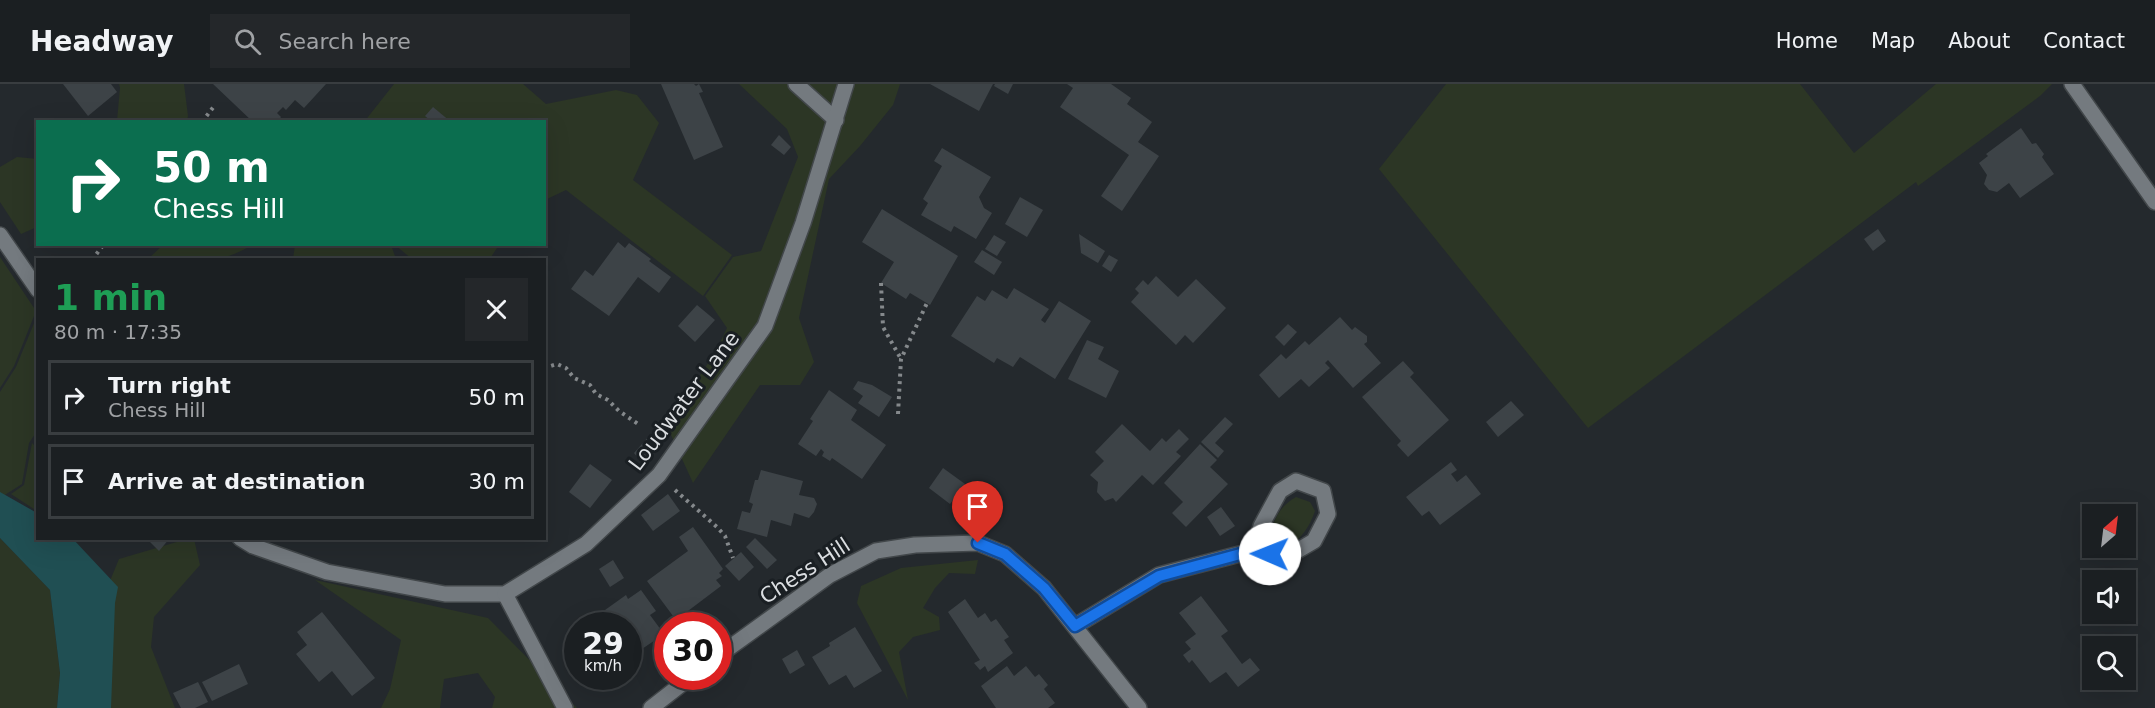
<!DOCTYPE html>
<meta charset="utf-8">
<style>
:root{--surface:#1b1f22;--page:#24272a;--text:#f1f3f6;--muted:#a0a2a5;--line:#393d40}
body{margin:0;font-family:"DejaVu Sans",sans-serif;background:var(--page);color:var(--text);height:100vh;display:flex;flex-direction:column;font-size:22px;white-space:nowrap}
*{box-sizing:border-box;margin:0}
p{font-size:20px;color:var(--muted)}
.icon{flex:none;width:33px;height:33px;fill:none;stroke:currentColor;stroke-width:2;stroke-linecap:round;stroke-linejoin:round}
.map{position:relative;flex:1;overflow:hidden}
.panel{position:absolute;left:36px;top:174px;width:510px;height:282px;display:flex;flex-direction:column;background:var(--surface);border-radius:0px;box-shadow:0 6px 24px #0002,0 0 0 2px var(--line)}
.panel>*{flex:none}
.banner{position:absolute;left:36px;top:36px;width:510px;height:126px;border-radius:0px;box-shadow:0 6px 24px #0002,0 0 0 2px var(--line);background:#0b6e4f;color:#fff;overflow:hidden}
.needle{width:39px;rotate:28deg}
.buttons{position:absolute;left:2082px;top:420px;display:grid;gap:12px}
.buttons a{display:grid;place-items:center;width:54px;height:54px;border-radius:0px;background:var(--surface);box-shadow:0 6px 24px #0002,0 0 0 2px var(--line);font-size:30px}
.speed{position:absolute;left:564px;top:528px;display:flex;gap:12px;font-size:30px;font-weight:700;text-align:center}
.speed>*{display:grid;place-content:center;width:78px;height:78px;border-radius:50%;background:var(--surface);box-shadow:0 6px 24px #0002,0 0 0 2px var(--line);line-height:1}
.speed small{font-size:15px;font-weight:400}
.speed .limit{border:9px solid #d22;background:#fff;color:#111}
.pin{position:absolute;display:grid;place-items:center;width:51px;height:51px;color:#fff;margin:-62px -26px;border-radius:50% 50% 50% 0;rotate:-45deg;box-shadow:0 0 6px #0007}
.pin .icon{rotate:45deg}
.me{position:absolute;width:66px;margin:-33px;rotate:271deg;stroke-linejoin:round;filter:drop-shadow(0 0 4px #0008)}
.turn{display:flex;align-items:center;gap:21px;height:126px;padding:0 18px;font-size:27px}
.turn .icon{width:78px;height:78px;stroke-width:2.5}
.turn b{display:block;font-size:42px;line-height:51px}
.round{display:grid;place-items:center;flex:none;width:63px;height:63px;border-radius:0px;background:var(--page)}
.overview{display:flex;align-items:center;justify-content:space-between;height:102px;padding:0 18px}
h1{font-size:36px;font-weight:700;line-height:45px;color:#1e9e55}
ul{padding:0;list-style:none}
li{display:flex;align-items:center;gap:18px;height:75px;margin:0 12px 9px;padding:0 6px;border:3px solid var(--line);border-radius:0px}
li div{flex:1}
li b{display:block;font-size:22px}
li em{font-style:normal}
header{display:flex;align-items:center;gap:36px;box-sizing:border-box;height:84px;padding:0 30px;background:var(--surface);border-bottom:2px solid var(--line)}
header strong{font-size:28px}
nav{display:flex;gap:33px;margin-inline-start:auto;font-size:21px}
.search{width:420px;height:54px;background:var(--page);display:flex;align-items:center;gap:15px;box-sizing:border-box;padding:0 21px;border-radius:0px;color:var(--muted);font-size:22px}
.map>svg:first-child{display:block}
</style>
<header>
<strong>Headway</strong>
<div class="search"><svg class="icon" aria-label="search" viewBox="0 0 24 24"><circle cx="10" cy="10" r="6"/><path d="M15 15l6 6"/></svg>Search here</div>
<nav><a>Home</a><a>Map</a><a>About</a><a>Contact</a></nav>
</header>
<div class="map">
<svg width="2155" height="624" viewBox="0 0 2155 624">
<rect width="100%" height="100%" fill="#24292d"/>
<g fill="#2c3625">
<polygon points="119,0 184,0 188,32 187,37 117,37 120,4"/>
<polygon points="394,0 523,0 546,20 616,6 637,11 659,39 633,96 732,171 703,212 566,106 545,116 544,38 364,38"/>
<polygon points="739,0 900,0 893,21 860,62 829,95 799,234 814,278 800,301 760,301 693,399 667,342 716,267 727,244 705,212 733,173 761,167 798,73 787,45"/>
<polygon points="1446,0 1800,0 1854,69 1936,0 2052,0 2040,12 1918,102 1916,98 1588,344 1379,85"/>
<polygon points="17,73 38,75 37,143 21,150 0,118 0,83"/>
<path d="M163,161V160L253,161C233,171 214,181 190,173L188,176L148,175Z"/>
<polygon points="295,161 391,161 396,175 293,175"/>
<polygon points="395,161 499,161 489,176 412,175"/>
<polygon points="0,173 36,227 14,282 0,304"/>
<polygon points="37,232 37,347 29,359 22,400 0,414 0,308 16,283"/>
<polygon points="32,359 37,364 37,427 11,410 24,401"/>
<path d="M1296,413L1310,418L1315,427C1309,444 1302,453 1288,464L1277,462L1271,454C1272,436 1280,422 1296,413Z"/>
<polygon points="0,454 50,506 60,589 57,624 0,624"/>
<polygon points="187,455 194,455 200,481 154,533 151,563 175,624 94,624 105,509 119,475"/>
<polygon points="978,476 975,490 949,489 935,504 923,524 939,533 940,546 913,553 899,568 908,616 857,519 861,502 901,484"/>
<polygon points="315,496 488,534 577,624 492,624 495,613 478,589 444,595 440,624 381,624 390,605 401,556"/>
</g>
<polygon fill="#204f53" points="0,408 37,429 38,454 73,455 118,503 115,519 111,624 57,624 60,589 50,506 0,454"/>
<g fill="#3d4347">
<polygon points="63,0 111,0 117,8 88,32"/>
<polygon points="213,0 326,0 304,24 295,16 286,26 283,23 277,29 281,33 277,38 253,38"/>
<polygon points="661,0 694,0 696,2 699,0 703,8 699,9 723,63 694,76"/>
<polygon points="930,0 993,0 979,27"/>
<polygon points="995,0 1013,0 1008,10 994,2"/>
<polygon points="1067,0 1111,0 1131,14 1127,20 1152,38 1138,58 1159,72 1122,127 1101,112 1129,71 1060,23 1073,4"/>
<polygon points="433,23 451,38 432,38 425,32"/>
<polygon points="2021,44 2032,60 2036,59 2044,70 2042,73 2054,90 2020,114 2009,99 1997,108 1989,106 1984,100 1987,91 1979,79 1988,72 1986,70"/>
<polygon points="779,51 791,63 784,71 771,61"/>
<polygon points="942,64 991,93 979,113 984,124 992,129 976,155 954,142 951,148 921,131 928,119 923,115 942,82 934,77"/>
<polygon points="1020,113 1043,126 1027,153 1005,140"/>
<polygon points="882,125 958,172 930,221 910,209 906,215 881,199 894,178 862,158"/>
<polygon points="1878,145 1886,157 1873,167 1864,155"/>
<polygon points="1079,150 1105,167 1098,179 1081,169"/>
<polygon points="994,151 1006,158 997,172 985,165"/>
<polygon points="618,158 625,164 629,159 651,175 649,177 671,193 659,209 638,193 609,232 571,205 585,186 593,192"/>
<polygon points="982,166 1002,178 994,191 974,178"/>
<polygon points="1109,171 1118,176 1111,188 1102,182"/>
<polygon points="1156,192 1178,213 1196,195 1226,224 1193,259 1185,251 1176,261 1131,218 1139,209 1135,205 1143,196 1148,201"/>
<polygon points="1014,204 1049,225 1041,236 1045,239 1059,217 1091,237 1055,295 1020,273 1013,283 997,274 994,279 951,252 977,212 985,217 992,206 1007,215"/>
<polygon points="697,221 715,236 695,258 678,242"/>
<polygon points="1340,233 1352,246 1355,243 1367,252 1367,258 1364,260 1381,279 1353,304 1328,276 1325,279 1330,284 1309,303 1301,295 1279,314 1259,291 1281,270 1286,275 1305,257 1309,261"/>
<polygon points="1288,240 1297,248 1284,262 1275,253"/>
<polygon points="1087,256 1104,263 1098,275 1119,287 1106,314 1068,295"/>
<polygon points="1403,277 1414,289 1410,293 1449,336 1408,373 1397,361 1401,357 1362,313"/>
<polygon points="858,297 872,301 892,313 879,333 858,319 863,312 853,305"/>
<polygon points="829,306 857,326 851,336 886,361 862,395 832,374 830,377 822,372 824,368 821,365 816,372 798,360 813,337 810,335"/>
<polygon points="1511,317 1524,331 1498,353 1486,338"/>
<polygon points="1225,333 1233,340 1215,359 1224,367 1218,374 1201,358"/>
<polygon points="1122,340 1150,367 1162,354 1166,358 1179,345 1189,355 1176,368 1181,372 1153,401 1142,391 1116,418 1113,414 1105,417 1097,408 1098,398 1090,391 1104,377 1095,368"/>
<polygon points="650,351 661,363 643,380 634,369"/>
<polygon points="1200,360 1217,376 1210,383 1228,400 1186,443 1172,429 1183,418 1164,399"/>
<polygon points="1451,378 1457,386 1451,390 1457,398 1466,391 1481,410 1440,441 1429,427 1422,432 1406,413"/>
<polygon points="590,380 612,396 590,424 569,408"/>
<polygon points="943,384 965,400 950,420 929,404"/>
<polygon points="761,386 803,397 799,411 814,414 817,420 814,428 809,434 794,429 791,442 771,436 767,453 737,445 742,427 750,429 753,420 749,418 755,396 758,396"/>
<polygon points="668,410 680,427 653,447 641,431"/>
<polygon points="1221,423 1235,442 1220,452 1207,433"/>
<polygon points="693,443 723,485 719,489 722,492 716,496 721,502 676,536 647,497 688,467 679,453"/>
<polygon points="146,454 170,454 159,467"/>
<polygon points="755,454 777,476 767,485 746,463"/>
<polygon points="741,468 754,483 739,497 725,482"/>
<polygon points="613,476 624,494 610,503 599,485"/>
<polygon points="641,506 656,527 650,531 664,550 642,565 630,547 628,548 628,542 605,542 598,531 626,511 628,515"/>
<polygon points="1201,512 1228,547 1221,552 1242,580 1250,574 1260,586 1238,603 1226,588 1210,599 1192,576 1189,579 1183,571 1191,565 1185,558 1196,550 1179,529"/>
<polygon points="965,515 978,534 985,529 991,538 996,535 1009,553 1004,556 1013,569 988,588 985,582 980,586 974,579 980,576 948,528"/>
<polygon points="322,528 375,594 352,612 332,587 319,598 296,570 307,561 297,548"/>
<polygon points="855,543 882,587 854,604 846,591 829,601 812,573 830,562 829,559"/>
<polygon points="797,566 805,581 790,590 782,575"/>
<polygon points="239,580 248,600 212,617 202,598"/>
<polygon points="1007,582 1014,592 1026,582 1035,593 1039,590 1048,601 1044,605 1055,619 1048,624 996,624 981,602"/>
<polygon points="198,598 208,618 195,624 181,624 173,609"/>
</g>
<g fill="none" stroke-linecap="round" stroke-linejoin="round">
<defs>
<g id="minor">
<polyline points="796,0 836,36"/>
<polyline points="2072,0 2155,118"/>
<polyline points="0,151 38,206"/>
<polyline points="240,454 253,462 327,488 445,510 505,510 586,460 659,391 765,242 803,139 846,0"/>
<polyline points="505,510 565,624"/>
<polyline points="1075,542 1159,491 1255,466 1261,442 1280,407 1296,397 1323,407 1328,430 1314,457 1285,474 1255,466"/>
<polyline points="718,572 830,491 876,467 915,461 978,459 1005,470 1044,504 1139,624"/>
<polyline points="651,624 692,592"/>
</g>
</defs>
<use href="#minor" stroke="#42474a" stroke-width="18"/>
<g stroke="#85898c" stroke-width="4" stroke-dasharray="3 4.5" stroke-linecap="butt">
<polyline points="202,38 215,21"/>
<polyline points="92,176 104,160"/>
<polyline points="881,199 883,243 901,275"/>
<polyline points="544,284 557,280 566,284 574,294 590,301 596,310 608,316 619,327 638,340"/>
<polyline points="898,330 901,275 927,219"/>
<polyline points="675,406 717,443 725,452 733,474"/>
</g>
<use href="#minor" stroke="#747a7f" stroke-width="15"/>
</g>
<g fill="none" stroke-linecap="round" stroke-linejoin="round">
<defs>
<polyline id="route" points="978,459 1005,470 1044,504 1075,542 1159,492 1255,466 1270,470"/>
</defs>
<use href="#route" stroke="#114b97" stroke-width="15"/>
<use href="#route" stroke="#1a73e8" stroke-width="10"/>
</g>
<g text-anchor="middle" stroke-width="6" stroke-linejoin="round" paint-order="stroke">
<g font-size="21" fill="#dadde0" stroke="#1a1f23">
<text transform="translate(684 317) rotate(-53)" y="7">Loudwater Lane</text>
<text transform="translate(805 487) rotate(-33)" y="7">Chess Hill</text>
</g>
</g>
</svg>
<div class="buttons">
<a><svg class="needle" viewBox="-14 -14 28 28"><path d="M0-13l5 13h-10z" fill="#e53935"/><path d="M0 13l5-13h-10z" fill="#a0a2a5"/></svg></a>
<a><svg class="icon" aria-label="sound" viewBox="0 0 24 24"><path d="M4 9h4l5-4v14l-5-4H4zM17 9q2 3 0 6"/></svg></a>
<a><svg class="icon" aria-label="search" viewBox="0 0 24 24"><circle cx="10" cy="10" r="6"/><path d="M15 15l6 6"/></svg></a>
</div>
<div class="speed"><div>29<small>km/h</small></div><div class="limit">30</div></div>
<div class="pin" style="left:978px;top:459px;background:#d93025"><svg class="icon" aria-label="arrive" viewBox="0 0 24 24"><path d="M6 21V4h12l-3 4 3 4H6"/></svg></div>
<svg class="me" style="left:1270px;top:470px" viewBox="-20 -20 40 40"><circle r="19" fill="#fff"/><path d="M0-13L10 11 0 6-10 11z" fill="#1a73e8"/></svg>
<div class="banner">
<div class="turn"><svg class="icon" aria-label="right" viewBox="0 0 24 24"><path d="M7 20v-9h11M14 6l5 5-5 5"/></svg><div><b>50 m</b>Chess Hill</div></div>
</div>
<section class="panel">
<div class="overview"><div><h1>1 min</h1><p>80 m · 17:35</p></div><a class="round"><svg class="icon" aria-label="close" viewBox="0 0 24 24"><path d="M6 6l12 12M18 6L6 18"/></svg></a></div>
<ul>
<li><svg class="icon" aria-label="right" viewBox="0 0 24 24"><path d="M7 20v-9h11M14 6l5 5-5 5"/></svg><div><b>Turn right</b><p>Chess Hill</p></div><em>50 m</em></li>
<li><svg class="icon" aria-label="arrive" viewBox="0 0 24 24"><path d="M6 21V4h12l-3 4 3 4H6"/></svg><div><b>Arrive at destination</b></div><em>30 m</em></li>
</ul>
</section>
</div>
